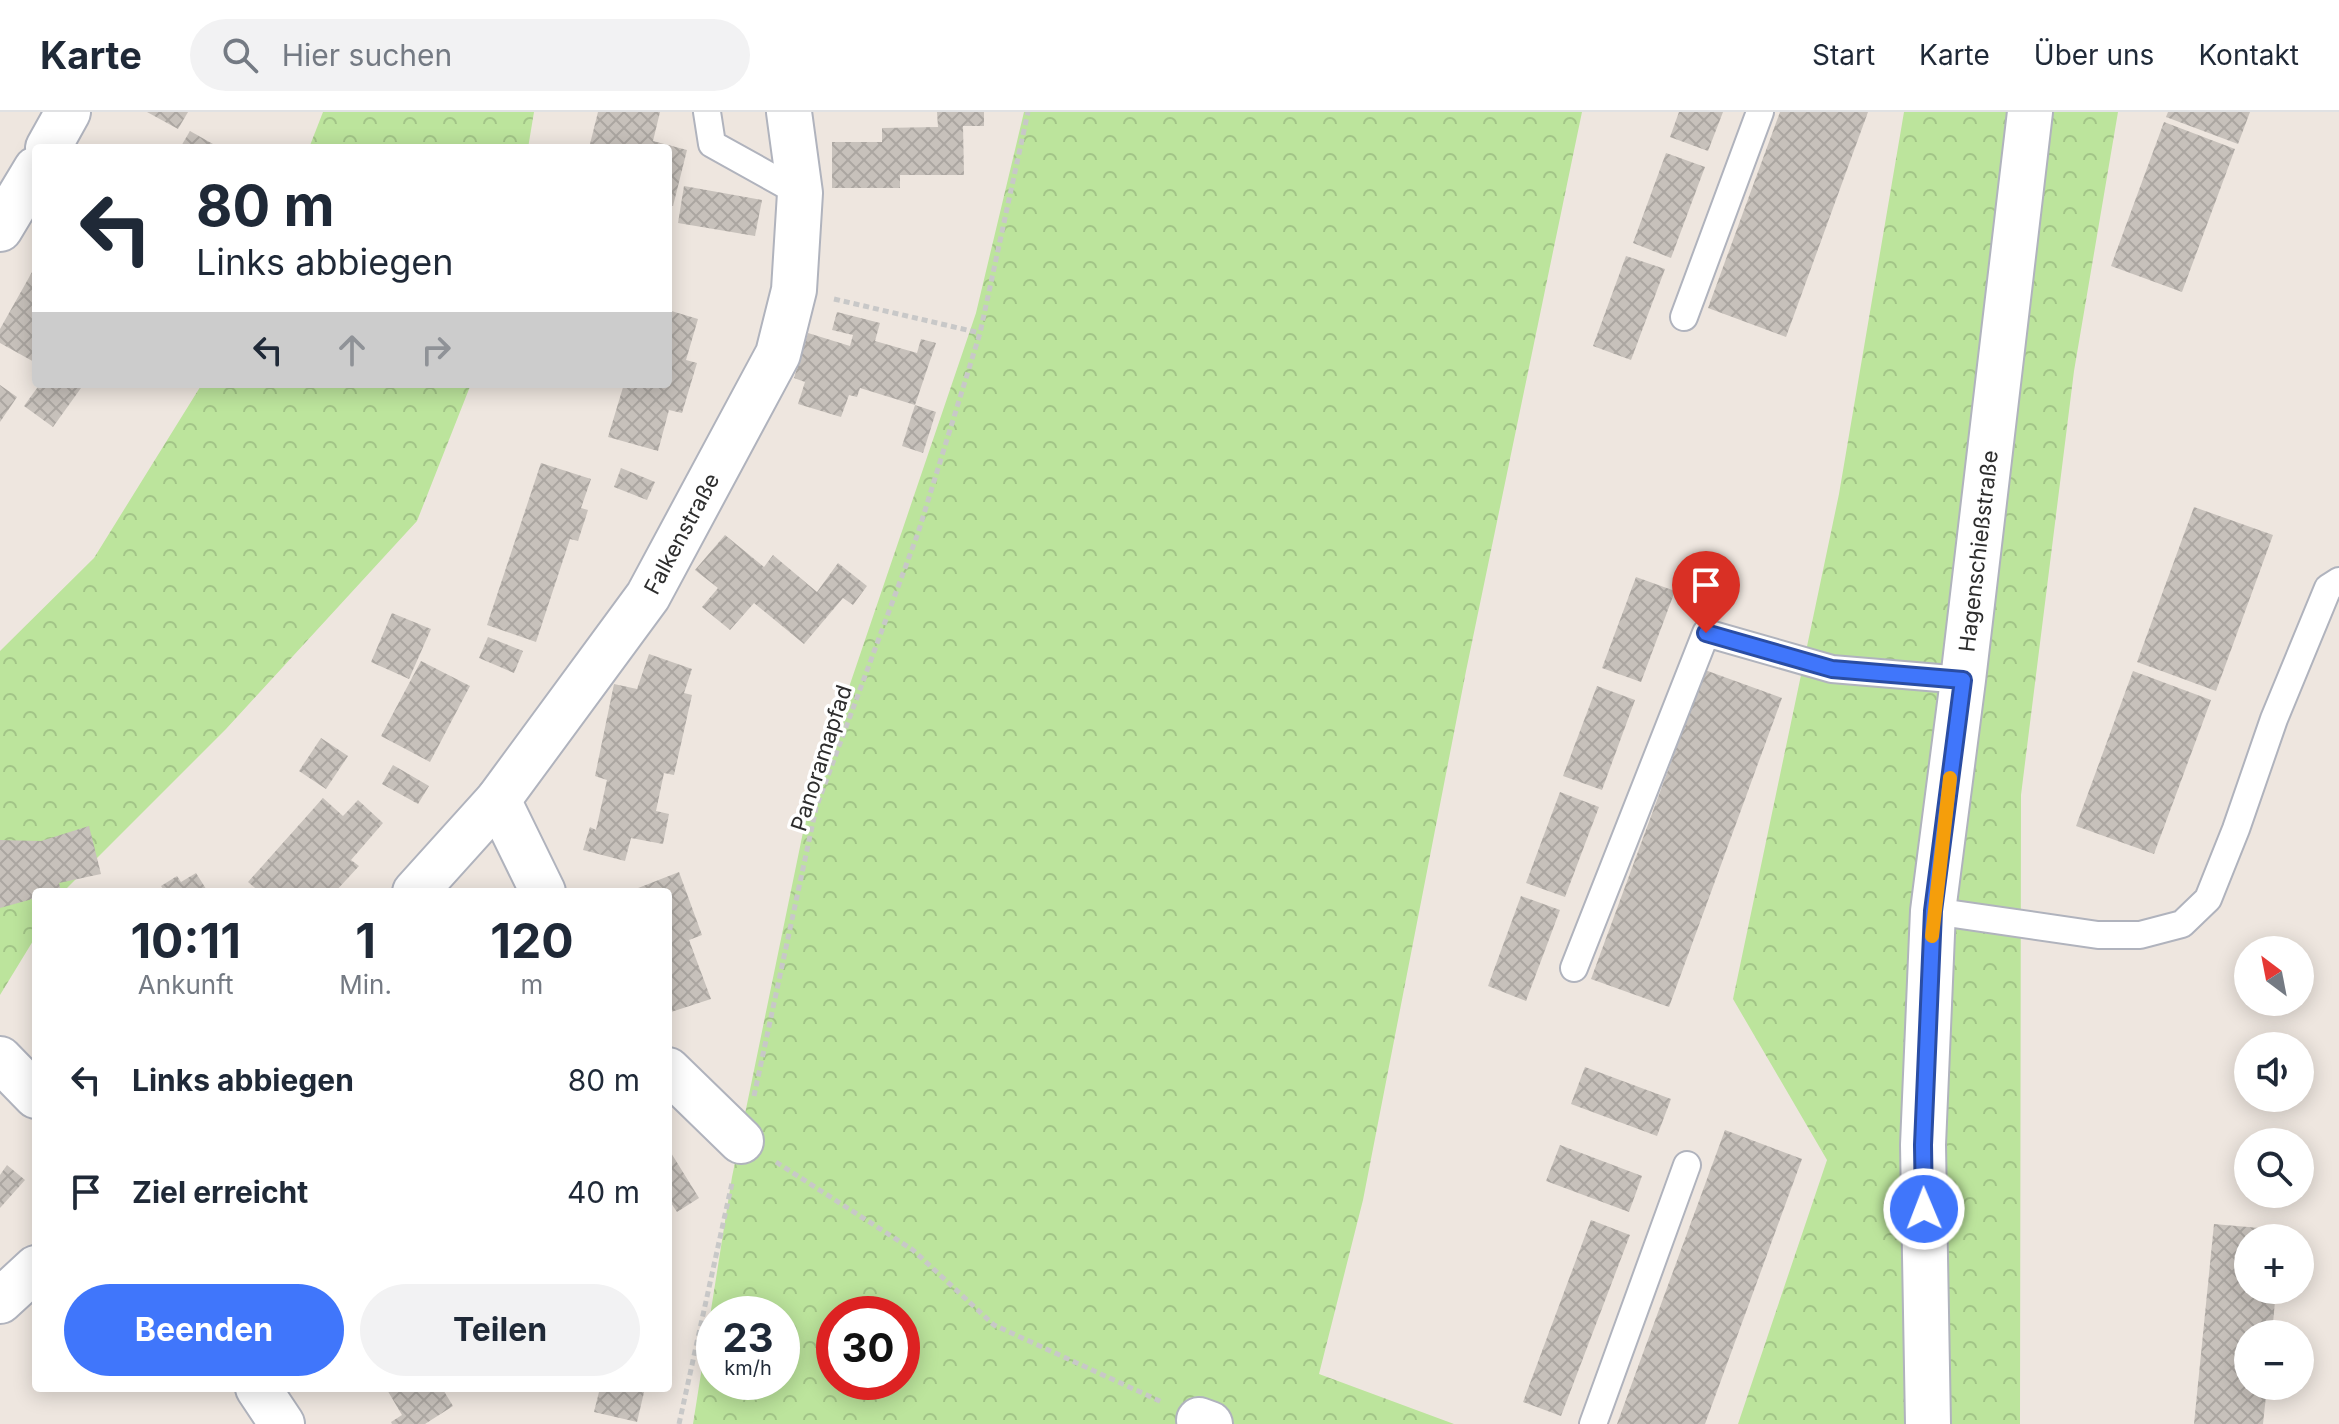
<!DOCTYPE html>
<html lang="de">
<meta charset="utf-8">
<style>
:root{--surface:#fff;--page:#f2f2f3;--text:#1f2937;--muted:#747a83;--line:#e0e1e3;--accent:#4076fb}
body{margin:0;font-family:Inter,sans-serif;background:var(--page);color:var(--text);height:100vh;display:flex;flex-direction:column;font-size:30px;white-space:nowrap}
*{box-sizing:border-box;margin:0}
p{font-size:26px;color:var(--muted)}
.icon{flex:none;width:44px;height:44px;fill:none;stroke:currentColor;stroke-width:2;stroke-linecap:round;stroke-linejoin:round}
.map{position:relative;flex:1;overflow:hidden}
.side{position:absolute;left:32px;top:776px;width:640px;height:504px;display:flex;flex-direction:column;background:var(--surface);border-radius:8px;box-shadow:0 4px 20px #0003}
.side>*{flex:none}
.hud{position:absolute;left:32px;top:32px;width:640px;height:244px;border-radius:8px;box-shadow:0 4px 20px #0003;background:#fff;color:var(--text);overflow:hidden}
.needle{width:52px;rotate:328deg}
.tools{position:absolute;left:2234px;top:824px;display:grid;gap:16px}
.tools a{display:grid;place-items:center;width:80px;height:80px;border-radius:50%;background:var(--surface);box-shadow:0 4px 20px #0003;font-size:40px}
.speed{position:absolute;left:696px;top:1184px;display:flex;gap:16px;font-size:40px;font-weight:700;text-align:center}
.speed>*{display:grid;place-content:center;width:104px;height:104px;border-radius:50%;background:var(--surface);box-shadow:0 4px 20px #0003;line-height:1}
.speed small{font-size:20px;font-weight:400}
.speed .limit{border:12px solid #d22;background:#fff;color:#111}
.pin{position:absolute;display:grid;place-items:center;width:68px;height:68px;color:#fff;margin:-82px -34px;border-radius:50% 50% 50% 0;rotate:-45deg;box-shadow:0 0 8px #0007}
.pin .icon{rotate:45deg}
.me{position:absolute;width:88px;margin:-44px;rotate:359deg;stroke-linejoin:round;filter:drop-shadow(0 0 6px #0008)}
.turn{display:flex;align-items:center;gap:28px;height:168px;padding:0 32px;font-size:36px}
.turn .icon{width:104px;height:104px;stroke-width:2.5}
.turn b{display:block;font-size:56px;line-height:68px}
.lanes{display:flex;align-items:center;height:76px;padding:0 32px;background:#0003;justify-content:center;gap:40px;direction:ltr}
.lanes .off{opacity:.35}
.eta{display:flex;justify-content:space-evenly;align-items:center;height:136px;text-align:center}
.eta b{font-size:48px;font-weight:700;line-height:56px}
.primary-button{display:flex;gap:16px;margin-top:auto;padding:16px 32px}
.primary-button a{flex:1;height:92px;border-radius:48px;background:var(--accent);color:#fff;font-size:32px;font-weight:700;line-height:92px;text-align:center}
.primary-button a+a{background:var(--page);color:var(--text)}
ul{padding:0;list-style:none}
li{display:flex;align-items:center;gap:24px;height:112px;padding:0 32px}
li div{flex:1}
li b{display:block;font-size:30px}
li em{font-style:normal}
header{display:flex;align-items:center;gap:48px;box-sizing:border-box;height:112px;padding:0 40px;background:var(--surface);border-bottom:2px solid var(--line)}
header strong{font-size:38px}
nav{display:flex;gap:44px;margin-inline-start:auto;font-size:28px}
.search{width:560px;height:72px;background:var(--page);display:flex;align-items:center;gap:20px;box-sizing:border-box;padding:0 28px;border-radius:44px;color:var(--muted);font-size:30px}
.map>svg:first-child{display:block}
</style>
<header>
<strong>Karte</strong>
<div class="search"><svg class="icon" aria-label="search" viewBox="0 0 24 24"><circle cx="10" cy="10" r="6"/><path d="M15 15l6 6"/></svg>Hier suchen</div>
<nav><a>Start</a><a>Karte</a><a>Über uns</a><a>Kontakt</a></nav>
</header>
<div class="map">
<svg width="2339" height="1312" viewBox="0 0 2339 1312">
<defs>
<pattern id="forest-crowns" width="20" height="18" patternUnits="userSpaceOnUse" patternTransform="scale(2)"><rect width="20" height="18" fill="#bce49c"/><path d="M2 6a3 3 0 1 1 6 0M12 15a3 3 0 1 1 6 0" fill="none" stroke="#a2c487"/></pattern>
<pattern id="building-cross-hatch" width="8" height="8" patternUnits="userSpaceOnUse" patternTransform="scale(2)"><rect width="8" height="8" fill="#c7c1bb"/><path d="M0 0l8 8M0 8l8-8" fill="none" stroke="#aba6a1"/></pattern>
</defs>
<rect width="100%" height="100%" fill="#eee6df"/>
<g fill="url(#forest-crowns)" fill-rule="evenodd">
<polygon points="323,0 534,0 528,36 309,36"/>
<path d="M1024,0H1582L1466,559L1363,1088L1319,1262L1454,1312H693L732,1065L808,696L976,201ZM714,1202H782V1270H714ZM834,1202H902V1270H834Z"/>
<polygon points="1904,0 2118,0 2074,259 2021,683 2020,1312 1738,1312 1827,1048 1733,887 1839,382"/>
<polygon points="202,272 471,272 417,409 226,617 63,780 36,780 36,824 0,883 0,539 94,446"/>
</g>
<g fill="url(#building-cross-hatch)">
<polygon points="147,0 188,0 178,17"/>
<polygon points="598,0 660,0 653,29 687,38 673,94 668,93 668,36 606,36 590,32"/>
<polygon points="937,0 984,0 984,14 963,14 964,63 900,63 900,76 832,76 832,30 882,30 882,16 938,15"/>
<polygon points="1679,0 1723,0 1708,39 1670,25"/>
<polygon points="1780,0 1868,0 1786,225 1708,196"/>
<polygon points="2168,0 2250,0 2238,32 2166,5"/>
<polygon points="2164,10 2235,37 2182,180 2111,154"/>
<polygon points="190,19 220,36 180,36"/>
<polygon points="1666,41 1705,55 1671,146 1633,131"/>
<polygon points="684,74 762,88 755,124 678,111"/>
<polygon points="1626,144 1665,157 1631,248 1593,234"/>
<polygon points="36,153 36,251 0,231 0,217"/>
<polygon points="668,198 698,207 686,248 697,251 682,301 669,298 658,339 608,325 624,272 668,272"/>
<polygon points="837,200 880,211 875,229 917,241 921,227 936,231 915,293 860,276 857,285 849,283 841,305 798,292 805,270 794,266 808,221 850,234 853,223 832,218"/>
<polygon points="40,272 75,272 81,276 53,315 24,294"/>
<polygon points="0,273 17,285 0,310"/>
<polygon points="915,293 936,300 923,341 902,334"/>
<polygon points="541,351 591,367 581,396 588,398 578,429 570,427 536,530 487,513"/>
<polygon points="621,356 655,370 647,388 614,375"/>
<polygon points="2194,395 2273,423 2216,579 2137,550"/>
<polygon points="725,423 764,455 773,443 817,480 838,451 867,474 853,493 843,486 804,532 754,491 730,518 702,495 718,476 695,458"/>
<polygon points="1636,465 1675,479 1641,570 1602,556"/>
<polygon points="392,501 431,517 409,567 371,550"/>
<polygon points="488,525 523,539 514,561 479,546"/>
<polygon points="649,542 692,557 684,581 692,583 674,663 664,661 656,699 669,702 663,732 631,726 625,749 583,738 590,715 596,718 607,668 595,664 614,572 637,577"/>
<polygon points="421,549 470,574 430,650 381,624"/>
<polygon points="1705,558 1782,586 1669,895 1591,867"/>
<polygon points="2133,559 2211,588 2154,742 2076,714"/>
<polygon points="1597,574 1635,588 1602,678 1563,664"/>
<polygon points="321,626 348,644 326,677 299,659"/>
<polygon points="393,653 429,674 418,692 382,672"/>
<polygon points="1560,680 1599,695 1565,785 1526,771"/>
<polygon points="323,686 343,704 358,688 383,711 351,748 359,754 335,780 260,780 248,770"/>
<polygon points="89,714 101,762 59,771 61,780 36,780 36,786 0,796 0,728 41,729"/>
<polygon points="679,760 702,823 689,828 711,887 668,901 668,780 634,780 633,778"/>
<polygon points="196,761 208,780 165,780 161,774 177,764 181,770"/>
<polygon points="1521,784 1560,798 1526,889 1488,874"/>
<polygon points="1585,955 1671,987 1657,1024 1571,992"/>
<polygon points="1725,1018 1802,1047 1705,1312 1617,1312"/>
<polygon points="1560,1033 1642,1064 1629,1100 1546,1069"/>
<polygon points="668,1036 699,1086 677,1100 671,1091 668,1093"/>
<polygon points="7,1053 25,1068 0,1096 0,1063"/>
<polygon points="1591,1108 1630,1123 1561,1304 1523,1290"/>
<polygon points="2214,1112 2282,1118 2281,1126 2248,1126 2248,1178 2276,1178 2272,1222 2248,1222 2248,1274 2267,1274 2263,1312 2194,1312"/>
<polygon points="386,1276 442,1276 453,1294 425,1312 392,1312 391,1310 402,1303"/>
<polygon points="600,1276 645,1276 637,1310 594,1300"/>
</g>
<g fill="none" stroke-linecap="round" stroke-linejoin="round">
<defs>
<g id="lane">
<polyline points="707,0 712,32 800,81"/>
<polyline points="1684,205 1760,0"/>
<polyline points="1933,799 2098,823 2140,823 2182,812 2208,787 2236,717 2274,607 2328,476 2339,469"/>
<polyline points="1574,856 1706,521 1832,557 1963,568"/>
<polyline points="1593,1312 1687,1053"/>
</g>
<g id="street">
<polyline points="48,36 68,0"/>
<polyline points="0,117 36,57"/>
<polyline points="498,688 543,780"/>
<path id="s1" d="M415,780L498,688L648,484L778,242L794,178L800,81L789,0"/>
<polyline points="0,947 36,984"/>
<polyline points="668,958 741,1029"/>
<polyline points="0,1189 36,1156"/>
<polyline points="258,1276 282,1312"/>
<polyline points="1199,1308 1210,1312"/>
<path id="s2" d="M1928,1312L1923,1033L1933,799L1963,568L2030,0"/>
</g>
</defs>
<use href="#lane" stroke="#b0b3bd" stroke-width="30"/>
<use href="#street" stroke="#b0b3bd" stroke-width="48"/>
<g stroke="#c8c8c8" stroke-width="5" stroke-dasharray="6 4" stroke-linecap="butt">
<polyline points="834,187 980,221"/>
<polyline points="754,984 816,696 918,421 980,221 1028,0"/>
<polyline points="776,1050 913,1138 994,1213 1162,1290"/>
<polyline points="679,1312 732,1071"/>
</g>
<use href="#lane" stroke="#fff" stroke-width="26"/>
<use href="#street" stroke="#fff" stroke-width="44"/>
</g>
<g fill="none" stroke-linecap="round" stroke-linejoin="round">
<defs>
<polyline id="route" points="1706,521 1832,557 1963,568 1933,799 1923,1033 1924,1097"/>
</defs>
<use href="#route" stroke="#2a4da3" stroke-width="20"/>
<use href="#route" stroke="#4076fb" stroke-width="14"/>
<polyline stroke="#f59e0b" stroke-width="14" points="1932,824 1950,666"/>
</g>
<g text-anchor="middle" stroke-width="7" stroke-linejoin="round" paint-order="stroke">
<g font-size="22" fill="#2d2d2d" stroke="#fff">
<text dy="8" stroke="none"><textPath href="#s1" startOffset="448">Falkenstraße</textPath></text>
<text dy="8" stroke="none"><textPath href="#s2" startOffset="876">Hagenschießstraße</textPath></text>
<text transform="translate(821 646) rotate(-72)" y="8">Panoramapfad</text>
</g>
</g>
</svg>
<div class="tools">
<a><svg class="needle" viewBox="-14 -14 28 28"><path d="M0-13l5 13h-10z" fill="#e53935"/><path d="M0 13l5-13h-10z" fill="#747a83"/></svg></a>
<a><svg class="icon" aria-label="sound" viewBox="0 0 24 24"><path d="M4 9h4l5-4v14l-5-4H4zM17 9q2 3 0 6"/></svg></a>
<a><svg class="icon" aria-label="search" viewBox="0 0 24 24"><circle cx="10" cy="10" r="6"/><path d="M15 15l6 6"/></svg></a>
<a>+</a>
<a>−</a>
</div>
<div class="speed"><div>23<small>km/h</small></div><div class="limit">30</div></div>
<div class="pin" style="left:1706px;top:521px;background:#d93025"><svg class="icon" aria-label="arrive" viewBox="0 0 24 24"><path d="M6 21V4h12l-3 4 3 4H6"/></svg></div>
<svg class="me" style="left:1924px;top:1097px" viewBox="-20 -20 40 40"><circle r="17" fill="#4076fb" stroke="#fff" stroke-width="3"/><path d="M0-11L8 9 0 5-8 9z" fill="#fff"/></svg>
<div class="hud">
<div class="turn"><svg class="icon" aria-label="left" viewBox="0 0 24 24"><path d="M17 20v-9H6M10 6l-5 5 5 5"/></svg><div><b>80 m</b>Links abbiegen</div></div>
<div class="lanes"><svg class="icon" aria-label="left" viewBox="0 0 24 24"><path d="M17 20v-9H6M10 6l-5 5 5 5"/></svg><svg class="icon off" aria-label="ahead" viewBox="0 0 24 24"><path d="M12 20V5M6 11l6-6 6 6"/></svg><svg class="icon off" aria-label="right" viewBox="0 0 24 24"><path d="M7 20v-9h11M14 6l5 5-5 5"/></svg></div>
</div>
<section class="side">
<div class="eta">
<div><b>10:11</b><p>Ankunft</p></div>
<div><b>1</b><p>Min.</p></div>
<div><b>120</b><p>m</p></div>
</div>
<ul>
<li><svg class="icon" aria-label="left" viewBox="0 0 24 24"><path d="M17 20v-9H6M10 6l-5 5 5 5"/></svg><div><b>Links abbiegen</b></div><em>80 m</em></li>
<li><svg class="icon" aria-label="arrive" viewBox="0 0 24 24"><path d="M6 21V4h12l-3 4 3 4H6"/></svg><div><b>Ziel erreicht</b></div><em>40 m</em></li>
</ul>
<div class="primary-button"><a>Beenden</a><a>Teilen</a></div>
</section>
</div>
